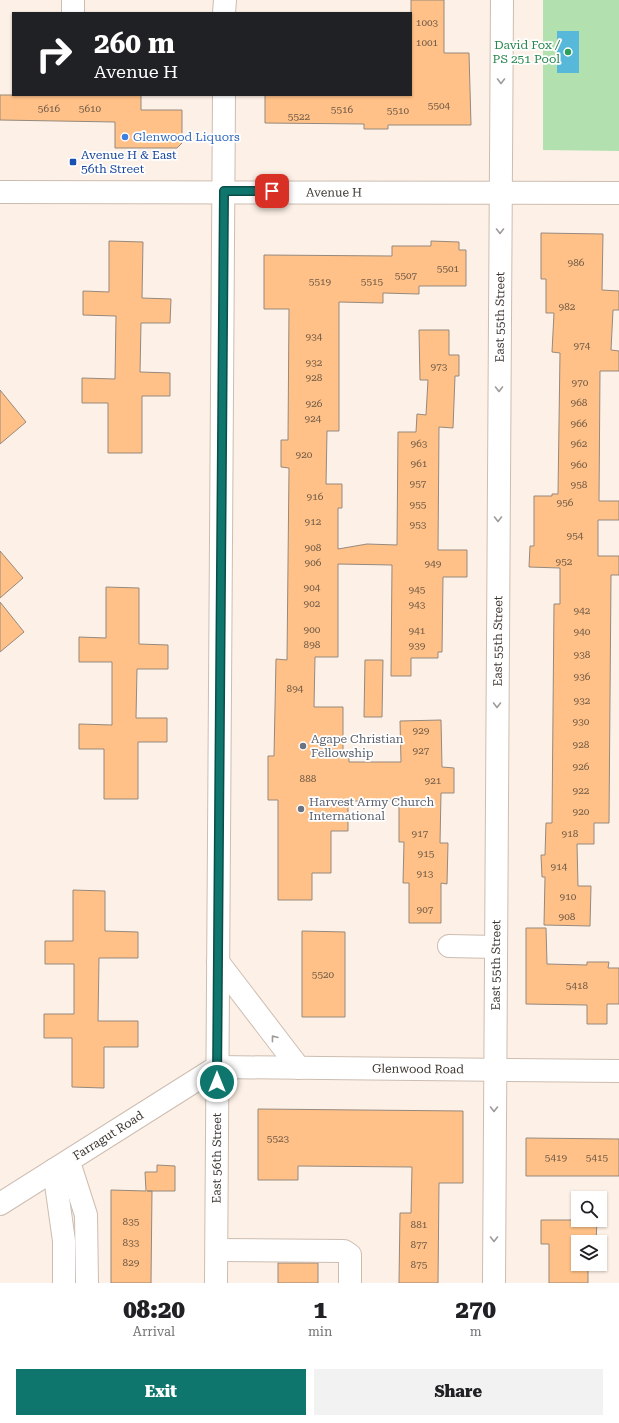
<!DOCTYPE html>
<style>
:root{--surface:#fff;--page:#f2f2f2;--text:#202124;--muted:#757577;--accent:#0f766e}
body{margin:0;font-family:"Roboto Serif",serif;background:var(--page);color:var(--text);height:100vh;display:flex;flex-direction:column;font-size:15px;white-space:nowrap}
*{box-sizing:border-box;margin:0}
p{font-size:13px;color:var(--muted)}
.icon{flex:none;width:22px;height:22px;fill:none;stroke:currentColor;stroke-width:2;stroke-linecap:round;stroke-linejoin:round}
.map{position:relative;height:1283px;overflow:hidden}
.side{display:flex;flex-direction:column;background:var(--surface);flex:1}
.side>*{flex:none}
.guide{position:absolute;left:12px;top:12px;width:400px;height:84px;border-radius:0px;box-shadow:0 1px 3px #0004;background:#202124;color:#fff;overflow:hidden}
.tools{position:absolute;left:571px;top:1191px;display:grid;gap:8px}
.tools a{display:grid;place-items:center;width:36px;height:36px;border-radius:0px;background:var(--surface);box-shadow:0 1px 3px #0004;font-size:20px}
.pin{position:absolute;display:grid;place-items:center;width:34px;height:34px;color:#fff;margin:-17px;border-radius:8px;box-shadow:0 2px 6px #0006}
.me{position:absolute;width:44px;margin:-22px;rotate:0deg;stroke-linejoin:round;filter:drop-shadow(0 0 3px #0008)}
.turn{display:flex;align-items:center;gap:14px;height:84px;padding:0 16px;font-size:18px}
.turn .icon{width:52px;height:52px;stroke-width:2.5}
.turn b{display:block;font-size:28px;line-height:34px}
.eta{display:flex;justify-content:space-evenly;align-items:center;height:68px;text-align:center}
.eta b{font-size:24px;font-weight:800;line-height:28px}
.button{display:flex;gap:8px;margin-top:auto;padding:8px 16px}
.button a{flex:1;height:46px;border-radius:0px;background:var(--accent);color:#fff;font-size:16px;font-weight:800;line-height:46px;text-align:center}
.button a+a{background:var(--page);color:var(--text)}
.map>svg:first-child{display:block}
</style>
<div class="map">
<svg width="619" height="1283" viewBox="0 0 619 1283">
<rect width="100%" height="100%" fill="#fdf0e6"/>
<polygon fill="#b2e1af" points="543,0 619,0 619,151 543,150"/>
<rect fill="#57b8d9" x="557" y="31" width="22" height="42"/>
<g fill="#ffc187" stroke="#97897d">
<polygon points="411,0 444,0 444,53 469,53 471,125 388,125 388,129 364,129 364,124 265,123 265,95 411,95"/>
<polygon points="0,95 141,95 141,110 182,110 182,143 177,148 115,148 115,122 0,120"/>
<polygon points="541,233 603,234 602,290 619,291 619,310 613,310 611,350 619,351 619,371 600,371 599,501 619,501 619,520 598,520 598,556 619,556 619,575 611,575 609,823 594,823 594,844 577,844 578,886 591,886 590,926 544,925 545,877 542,877 541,855 545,855 546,823 552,823 554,604 560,604 560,568 529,567 530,546 534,546 534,496 552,496 552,494 558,494 560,353 552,352 554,313 546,313 546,279 541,279"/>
<polygon points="109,241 143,242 142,298 171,299 170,323 141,323 140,372 170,373 170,396 142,396 142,453 108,453 108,403 82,403 82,378 115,379 116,316 83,315 83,291 109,292"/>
<polygon points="431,241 459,242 459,250 466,250 466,286 419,286 419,294 383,293 383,303 339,302 339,431 327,431 326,484 342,484 342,508 338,508 338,549 367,544 397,545 398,432 416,432 417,414 426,415 428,380 420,380 419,330 449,330 449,355 459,355 459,376 455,376 453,428 439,427 438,550 467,550 467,577 443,577 442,652 438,652 438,658 411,658 411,676 391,676 392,565 338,564 338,657 315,657 314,707 343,707 343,757 349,757 349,762 401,762 400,721 441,720 442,767 454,768 454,793 441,793 440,843 448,843 447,884 441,883 441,923 409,923 409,883 403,883 404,842 399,842 399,801 348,801 348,831 331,831 331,873 312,873 312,900 278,900 278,800 268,800 268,756 274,756 276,659 287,660 289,468 281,467 281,440 288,440 289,309 264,309 264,255 392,256 392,246 431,246"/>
<polygon points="0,390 26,422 0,444"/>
<polygon points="0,551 23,578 0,598"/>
<polygon points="106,587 139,588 139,644 168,645 168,669 137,669 136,718 167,718 167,742 138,742 138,799 104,799 104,749 79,749 79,724 112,725 112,662 79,662 79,637 106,638"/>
<polygon points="0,602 24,632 0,652"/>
<polygon points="365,660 383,660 382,717 364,717"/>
<polygon points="73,890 105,891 105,931 138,932 138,958 99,958 98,1021 138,1021 138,1047 104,1047 104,1088 72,1087 72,1038 44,1038 44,1014 74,1014 74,964 45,964 45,941 73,941"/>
<polygon points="526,928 546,928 547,964 587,965 587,962 609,962 608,968 619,968 619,1004 607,1004 607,1024 587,1024 587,1005 526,1004"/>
<polygon points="302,931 345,932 345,1017 302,1017"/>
<polygon points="258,1109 463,1111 463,1183 439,1183 438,1283 399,1283 400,1213 411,1213 412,1167 298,1166 298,1180 258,1180"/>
<polygon points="526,1138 619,1139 619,1176 526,1176"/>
<polygon points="157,1165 175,1166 175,1191 147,1191 152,1191 151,1283 111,1283 111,1190 146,1191 145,1172 157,1172"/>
<polygon points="541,1220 597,1220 596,1242 578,1242 578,1264 588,1264 588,1283 549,1283 549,1244 541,1244"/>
<rect x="278" y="1263" width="40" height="20"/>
</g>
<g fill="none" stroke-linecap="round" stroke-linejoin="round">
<defs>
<g id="minor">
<polyline points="73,13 73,0"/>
<polyline points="224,13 225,0"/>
<path id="s1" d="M0,192L619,193"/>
<polyline points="449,946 495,947"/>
<polyline points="218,962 299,1068"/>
<path id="s2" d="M217,1067L619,1071"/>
<polyline points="69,1162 86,1215 87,1283"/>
<polyline points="54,1170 64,1241 64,1283"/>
<path id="s3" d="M0,1204L217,1067"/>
<polyline points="217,1250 344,1251 350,1255 350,1283"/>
<path id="s4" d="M216,1283L224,95"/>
<path id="s5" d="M494,1283L502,0"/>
</g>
</defs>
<use href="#minor" stroke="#cdbdb1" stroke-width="24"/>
<use href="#minor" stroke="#fff" stroke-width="22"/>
</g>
<defs><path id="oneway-chevron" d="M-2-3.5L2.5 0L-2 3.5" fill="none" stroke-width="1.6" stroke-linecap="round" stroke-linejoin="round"/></defs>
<g stroke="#9e9b98">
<use href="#oneway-chevron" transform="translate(501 81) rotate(90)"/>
<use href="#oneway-chevron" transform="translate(500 231) rotate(90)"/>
<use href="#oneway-chevron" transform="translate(499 389) rotate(90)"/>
<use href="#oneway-chevron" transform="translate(498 519) rotate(90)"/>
<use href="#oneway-chevron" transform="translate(497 705) rotate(90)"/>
<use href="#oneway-chevron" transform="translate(274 1038) rotate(-128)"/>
<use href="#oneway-chevron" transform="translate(494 1109) rotate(90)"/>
<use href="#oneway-chevron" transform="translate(494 1239) rotate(90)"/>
</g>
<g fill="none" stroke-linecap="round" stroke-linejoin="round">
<defs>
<polyline id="route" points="217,1082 224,191 272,191"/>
</defs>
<use href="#route" stroke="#0a4d48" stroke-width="10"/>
<use href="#route" stroke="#0f766e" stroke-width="7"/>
</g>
<circle fill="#2e9e5b" stroke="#fff" stroke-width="1.5" cx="568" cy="52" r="4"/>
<circle fill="#3f7fe0" stroke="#fff" stroke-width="1.5" cx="125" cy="137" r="4"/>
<rect fill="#1a4fb4" stroke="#fff" stroke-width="1.5" x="69" y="158" width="8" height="8" rx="2"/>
<g fill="#6b7280" stroke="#fff" stroke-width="1.5">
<circle cx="303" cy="746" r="4"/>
<circle cx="301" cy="809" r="4"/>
</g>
<g text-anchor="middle" stroke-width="3.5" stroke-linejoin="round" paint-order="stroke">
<g font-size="10" fill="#6e5a47">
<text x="427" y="26">1003</text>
<text x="427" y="46">1001</text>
<text x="439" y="109">5504</text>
<text x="49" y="112">5616</text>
<text x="90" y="112">5610</text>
<text x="342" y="113">5516</text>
<text x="398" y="114">5510</text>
<text x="299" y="120">5522</text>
<text x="576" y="266">986</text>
<text x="448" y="272">5501</text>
<text x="406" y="279">5507</text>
<text x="320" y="285">5519</text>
<text x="372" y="285">5515</text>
<text x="567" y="310">982</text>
<text x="314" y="340">934</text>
<text x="582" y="349">974</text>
<text x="314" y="366">932</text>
<text x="439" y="370">973</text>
<text x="314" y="381">928</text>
<text x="580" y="386">970</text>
<text x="579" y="406">968</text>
<text x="314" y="407">926</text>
<text x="313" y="422">924</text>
<text x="579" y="427">966</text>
<text x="419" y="447">963</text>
<text x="579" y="447">962</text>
<text x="304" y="458">920</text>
<text x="419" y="467">961</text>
<text x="579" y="468">960</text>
<text x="418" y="487">957</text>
<text x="579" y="488">958</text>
<text x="315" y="500">916</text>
<text x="565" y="506">956</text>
<text x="418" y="508">955</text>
<text x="313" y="525">912</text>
<text x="418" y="528">953</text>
<text x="575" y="539">954</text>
<text x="313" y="551">908</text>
<text x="564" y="565">952</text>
<text x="313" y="566">906</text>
<text x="433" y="567">949</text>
<text x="312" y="591">904</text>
<text x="417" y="593">945</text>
<text x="312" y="607">902</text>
<text x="417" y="608">943</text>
<text x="582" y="614">942</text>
<text x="312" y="633">900</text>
<text x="417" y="634">941</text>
<text x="582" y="635">940</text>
<text x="312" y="648">898</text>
<text x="417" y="649">939</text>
<text x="582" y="658">938</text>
<text x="582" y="680">936</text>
<text x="295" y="692">894</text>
<text x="582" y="704">932</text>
<text x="581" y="725">930</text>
<text x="421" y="734">929</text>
<text x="581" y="748">928</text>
<text x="421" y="754">927</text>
<text x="581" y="770">926</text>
<text x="308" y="782">888</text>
<text x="433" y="784">921</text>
<text x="581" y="794">922</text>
<text x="581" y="815">920</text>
<text x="420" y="837">917</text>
<text x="570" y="837">918</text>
<text x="426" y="857">915</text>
<text x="559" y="870">914</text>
<text x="425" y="877">913</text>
<text x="568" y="900">910</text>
<text x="425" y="913">907</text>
<text x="567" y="920">908</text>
<text x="323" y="978">5520</text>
<text x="577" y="989">5418</text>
<text x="278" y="1142">5523</text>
<text x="556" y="1161">5419</text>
<text x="597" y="1161">5415</text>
<text x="131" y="1225">835</text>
<text x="419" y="1228">881</text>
<text x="131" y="1246">833</text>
<text x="419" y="1248">877</text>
<text x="131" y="1266">829</text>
<text x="419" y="1268">875</text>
</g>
<g font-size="12" fill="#27864d" stroke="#fff" text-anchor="end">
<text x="560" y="49">David Fox /<tspan x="560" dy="14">PS 251 Pool</tspan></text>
</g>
<g font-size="12" fill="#366cbe" stroke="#fff" text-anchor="start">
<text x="133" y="141">Glenwood Liquors</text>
</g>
<g font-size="12" fill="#164399" stroke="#fff" text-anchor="start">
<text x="81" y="159">Avenue H &amp; East<tspan x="81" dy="14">56th Street</tspan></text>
</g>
<g font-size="12" fill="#3d3732" stroke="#fff">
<text dy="4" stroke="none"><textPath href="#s1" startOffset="334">Avenue H</textPath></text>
<text dy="4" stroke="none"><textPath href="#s5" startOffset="966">East 55th Street</textPath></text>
<text dy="4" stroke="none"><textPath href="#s5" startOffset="642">East 55th Street</textPath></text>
<text dy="4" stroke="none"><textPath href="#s5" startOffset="318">East 55th Street</textPath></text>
<text dy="4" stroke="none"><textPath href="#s2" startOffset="201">Glenwood Road</textPath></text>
<text dy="4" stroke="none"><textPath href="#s3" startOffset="128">Farragut Road</textPath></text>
<text dy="4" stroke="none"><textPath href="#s4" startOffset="125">East 56th Street</textPath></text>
</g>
<g font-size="12" fill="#5b616d" stroke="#fff" text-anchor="start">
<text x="311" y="743">Agape Christian<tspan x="311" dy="14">Fellowship</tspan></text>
<text x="309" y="806">Harvest Army Church<tspan x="309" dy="14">International</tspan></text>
</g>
</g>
</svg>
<div class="tools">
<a><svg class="icon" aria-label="search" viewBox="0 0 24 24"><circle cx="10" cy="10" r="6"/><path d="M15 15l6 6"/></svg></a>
<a><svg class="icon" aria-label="layers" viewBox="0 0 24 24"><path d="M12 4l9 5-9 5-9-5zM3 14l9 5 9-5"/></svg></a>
</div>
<div class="pin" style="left:272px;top:191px;background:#d93025"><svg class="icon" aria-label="arrive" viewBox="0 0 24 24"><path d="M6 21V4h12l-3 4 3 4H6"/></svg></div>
<svg class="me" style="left:217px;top:1082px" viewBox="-20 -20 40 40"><circle r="17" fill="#0f766e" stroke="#fff" stroke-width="3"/><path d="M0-11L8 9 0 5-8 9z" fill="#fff"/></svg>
<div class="guide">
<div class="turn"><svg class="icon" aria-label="right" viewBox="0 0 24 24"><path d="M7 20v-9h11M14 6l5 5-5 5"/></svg><div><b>260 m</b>Avenue H</div></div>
</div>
</div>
<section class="side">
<div class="eta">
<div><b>08:20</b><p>Arrival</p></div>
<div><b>1</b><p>min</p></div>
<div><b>270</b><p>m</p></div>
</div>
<div class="button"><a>Exit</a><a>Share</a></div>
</section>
